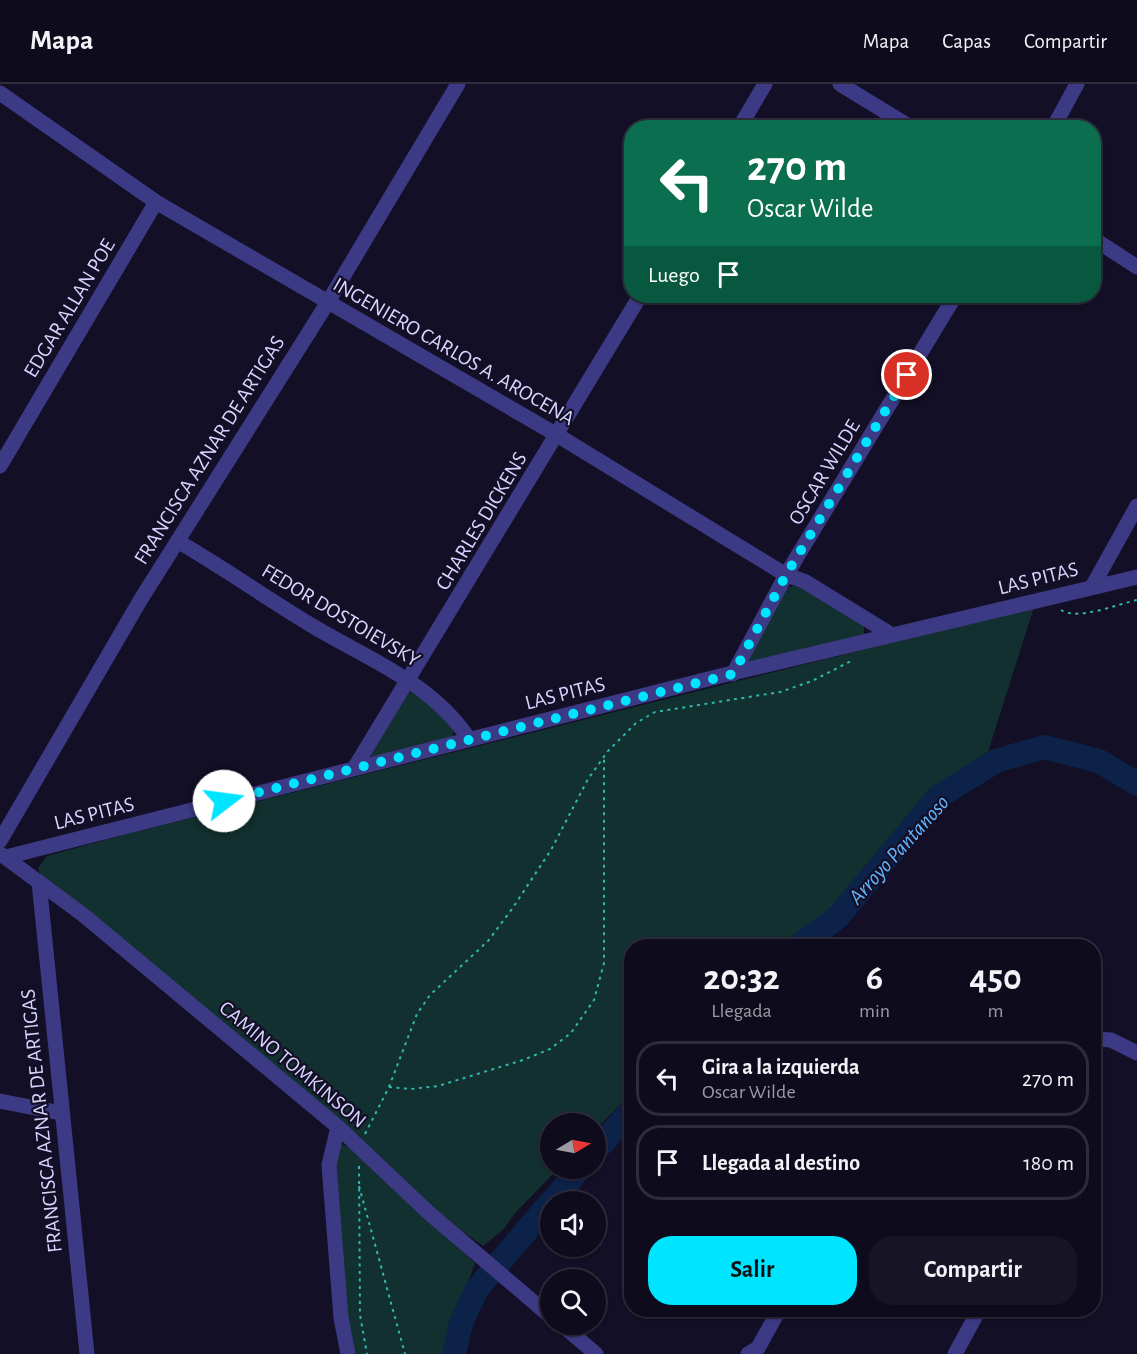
<!DOCTYPE html>
<html lang="es">
<style>
:root{--surface:#0e0b1c;--page:#171425;--text:#f1f3f6;--muted:#9b9ba3;--line:#2e2b3b;--accent:#00e5ff}
body{margin:0;font-family:"Alegreya Sans",sans-serif;background:var(--page);color:var(--text);height:100vh;display:flex;flex-direction:column;font-size:22px;white-space:nowrap}
*{box-sizing:border-box;margin:0}
p{font-size:20px;color:var(--muted)}
.icon{flex:none;width:33px;height:33px;fill:none;stroke:currentColor;stroke-width:2;stroke-linecap:round;stroke-linejoin:round}
.map{position:relative;flex:1;overflow:hidden}
.sheet{position:absolute;left:624px;top:855px;width:477px;height:378px;display:flex;flex-direction:column;background:var(--surface);border-radius:24px;box-shadow:0 2px 4px #0004,0 0 0 2px var(--line)}
.sheet>*{flex:none}
.top-card{position:absolute;left:624px;top:36px;width:477px;height:183px;border-radius:24px;box-shadow:0 2px 4px #0004,0 0 0 2px var(--line);background:#0b6e4f;color:#fff;overflow:hidden}
.needle{width:39px;rotate:80deg}
.buttons{position:absolute;left:540px;top:1029px;display:grid;gap:12px}
.buttons a{display:grid;place-items:center;width:66px;height:66px;border-radius:50%;background:var(--surface);box-shadow:0 2px 4px #0004,0 0 0 2px var(--line);font-size:30px}
.pin{position:absolute;display:grid;place-items:center;width:51px;height:51px;color:#fff;margin:-26px;border:3px solid #fff;border-radius:50%;box-shadow:0 2px 6px #0007}
.me{position:absolute;width:66px;margin:-33px;rotate:75deg;stroke-linejoin:round;filter:drop-shadow(0 0 4px #0008)}
.turn{display:flex;align-items:center;gap:21px;height:126px;padding:0 24px;font-size:27px}
.turn .icon{width:78px;height:78px;stroke-width:2.5}
.turn b{display:block;font-size:42px;line-height:51px}
.then{display:flex;align-items:center;height:57px;padding:0 24px;background:#0003;gap:12px;font-size:22px}
.eta{display:flex;justify-content:space-evenly;align-items:center;height:102px;text-align:center}
.eta b{font-size:36px;font-weight:700;line-height:42px}
.action{display:flex;gap:12px;margin-top:auto;padding:12px 24px}
.action a{flex:1;height:69px;border-radius:24px;background:var(--accent);color:#111;font-size:24px;font-weight:700;line-height:69px;text-align:center}
.action a+a{background:var(--page);color:var(--text)}
ul{padding:0;list-style:none}
li{display:flex;align-items:center;gap:18px;height:75px;margin:0 12px 9px;padding:0 12px;border:3px solid var(--line);border-radius:24px}
li div{flex:1}
li b{display:block;font-size:22px}
li em{font-style:normal}
header{display:flex;align-items:center;gap:36px;box-sizing:border-box;height:84px;padding:0 30px;background:var(--surface);border-bottom:2px solid var(--line)}
header strong{font-size:28px}
nav{display:flex;gap:33px;margin-inline-start:auto;font-size:21px}
.map>svg:first-child{display:block}
</style>
<header>
<strong>Mapa</strong>
<nav><a>Mapa</a><a>Capas</a><a>Compartir</a></nav>
</header>
<div class="map">
<svg width="1137" height="1270" viewBox="0 0 1137 1270">
<rect width="100%" height="100%" fill="#130f26"/>
<g fill="#12302f">
<polygon points="793,502 802,503 864,542 864,552 747,580 747,575 787,504"/>
<polygon points="1034,523 987,671 934,715 897,764 827,830 786,862 632,862 631,1010 596,1045 596,1040 550,1040 550,1084 558,1085 516,1128 503,1146 483,1162 444,1134 40,790 38,784 47,772 127,750"/>
<polygon points="411,608 448,635 454,648 452,653 372,674 371,670 408,609"/>
<polygon points="338,1059 351,1064 475,1179 443,1270 354,1270 344,1217 335,1064"/>
</g>
<g fill="none" stroke-linecap="round" stroke-linejoin="round">
<g stroke="#0c2248" stroke-width="24">
<polyline points="799,862 838,833 938,713 996,677 1044,663 1099,677 1137,700"/>
<polyline points="596,1066 632,1026"/>
<polyline points="552,1118 580,1084"/>
<polyline points="454,1270 461,1239 477,1205 550,1119"/>
</g>
<g stroke="#2fb8b0" stroke-width="2" stroke-dasharray="3 4.5" stroke-linecap="butt">
<path d="M1061,526C1077,537 1118,520 1137,516"/>
<polyline points="389,1003 411,1005 438,1002 523,976 550,965 571,949 594,916 604,879 604,672"/>
<polyline points="365,1050 389,1003 417,930 430,911 488,857 512,825 551,766 588,695 608,667 636,639 655,628 780,608 812,597 853,576"/>
<polyline points="359,1082 360,1231 367,1270"/>
<polyline points="359,1102 405,1270"/>
</g>
<g stroke="#3d3a85" stroke-width="15">
<polyline points="840,0 912,44"/>
<polyline points="0,9 156,118 557,351 786,491 804,497 892,551"/>
<polyline points="739,44 765,0"/>
<polyline points="1053,44 1077,0"/>
<polyline points="1094,155 1137,183"/>
<polyline points="0,382 156,118"/>
<path d="M179,458C224,484 266,514 311,541C367,575 431,598 469,655"/>
<polyline points="1092,503 1137,422"/>
<polyline points="733,590 786,491 955,212"/>
<polyline points="355,683 640,212"/>
<polyline points="0,757 141,515 328,218 458,0"/>
<polyline points="2,771 82,830 338,1043 429,1129 550,1232"/>
<polyline points="6,773 720,592 1137,493"/>
<polyline points="39,798 87,1270"/>
<polyline points="1094,955 1111,956 1137,969"/>
<polyline points="0,1017 61,1029"/>
<polyline points="338,1043 329,1081 341,1234 348,1270"/>
<polyline points="561,1240 596,1270"/>
<polyline points="748,1270 758,1264 779,1226"/>
<polyline points="955,1270 979,1226"/>
</g>
</g>
<g fill="none" stroke-linecap="round" stroke-linejoin="round">
<polyline stroke="#00e5ff" stroke-width="10" stroke-dasharray="0 18" points="224,717 733,590 786,491 907,291"/>
</g>
<g text-anchor="middle" stroke-width="4.5" stroke-linejoin="round" paint-order="stroke">
<g font-size="21" fill="#d9d4ff" stroke="#130f26">
<text transform="translate(69 224) rotate(-59)" y="7">EDGAR ALLAN POE</text>
<text transform="translate(454 267) rotate(30)" y="7">INGENIERO CARLOS A. AROCENA</text>
<text transform="translate(209 366) rotate(-58)" y="7">FRANCISCA AZNAR DE ARTIGAS</text>
<text transform="translate(824 388) rotate(-59)" y="7">OSCAR WILDE</text>
<text transform="translate(481 437) rotate(-59)" y="7">CHARLES DICKENS</text>
<text transform="translate(1038 494) rotate(-14)" y="7">LAS PITAS</text>
<text transform="translate(341 531) rotate(31)" y="7">FEDOR DOSTOIEVSKY</text>
<text transform="translate(565 609) rotate(-14)" y="7">LAS PITAS</text>
<text transform="translate(94 729) rotate(-14)" y="7">LAS PITAS</text>
<text transform="translate(293 980) rotate(40)" y="7">CAMINO TOMKINSON</text>
<text transform="translate(41 1037) rotate(-96)" y="7">FRANCISCA AZNAR DE ARTIGAS</text>
</g>
<g font-size="22" font-style="italic" fill="#62b6ff" stroke="#130f26">
<text transform="translate(898 765) rotate(-48)" y="8">Arroyo Pantanoso</text>
</g>
</g>
</svg>
<div class="buttons">
<a><svg class="needle" viewBox="-14 -14 28 28"><path d="M0-13l5 13h-10z" fill="#e53935"/><path d="M0 13l5-13h-10z" fill="#9b9ba3"/></svg></a>
<a><svg class="icon" aria-label="sound" viewBox="0 0 24 24"><path d="M4 9h4l5-4v14l-5-4H4zM17 9q2 3 0 6"/></svg></a>
<a><svg class="icon" aria-label="search" viewBox="0 0 24 24"><circle cx="10" cy="10" r="6"/><path d="M15 15l6 6"/></svg></a>
</div>
<div class="pin" style="left:907px;top:291px;background:#d93025"><svg class="icon" aria-label="arrive" viewBox="0 0 24 24"><path d="M6 21V4h12l-3 4 3 4H6"/></svg></div>
<svg class="me" style="left:224px;top:717px" viewBox="-20 -20 40 40"><circle r="19" fill="#fff"/><path d="M0-13L10 11 0 6-10 11z" fill="#00e5ff"/></svg>
<div class="top-card">
<div class="turn"><svg class="icon" aria-label="left" viewBox="0 0 24 24"><path d="M17 20v-9H6M10 6l-5 5 5 5"/></svg><div><b>270 m</b>Oscar Wilde</div></div>
<div class="then">Luego<svg class="icon" aria-label="arrive" viewBox="0 0 24 24"><path d="M6 21V4h12l-3 4 3 4H6"/></svg></div>
</div>
<section class="sheet">
<div class="eta">
<div><b>20:32</b><p>Llegada</p></div>
<div><b>6</b><p>min</p></div>
<div><b>450</b><p>m</p></div>
</div>
<ul>
<li><svg class="icon" aria-label="left" viewBox="0 0 24 24"><path d="M17 20v-9H6M10 6l-5 5 5 5"/></svg><div><b>Gira a la izquierda</b><p>Oscar Wilde</p></div><em>270 m</em></li>
<li><svg class="icon" aria-label="arrive" viewBox="0 0 24 24"><path d="M6 21V4h12l-3 4 3 4H6"/></svg><div><b>Llegada al destino</b></div><em>180 m</em></li>
</ul>
<div class="action"><a>Salir</a><a>Compartir</a></div>
</section>
</div>
